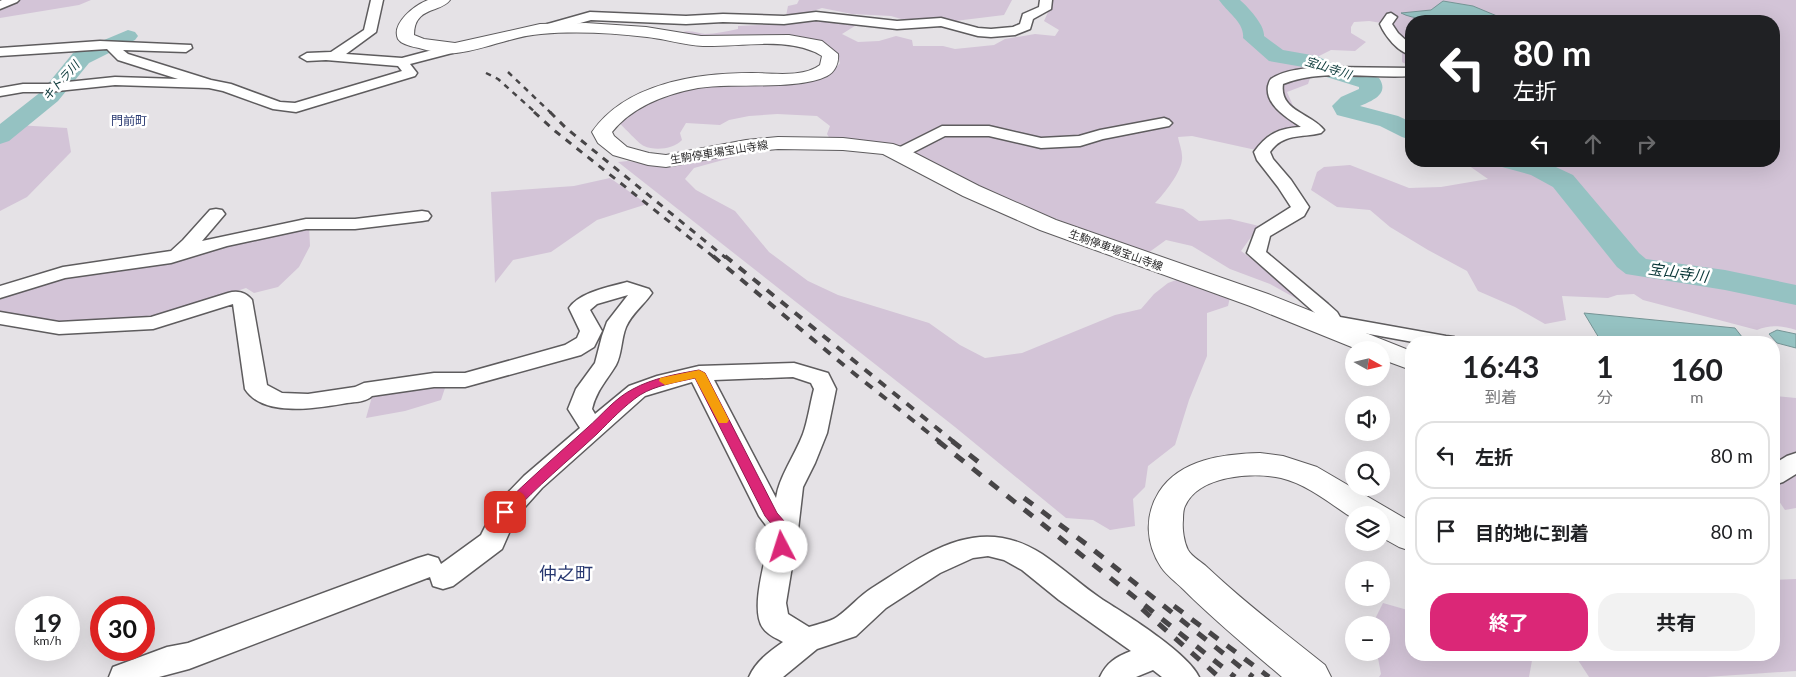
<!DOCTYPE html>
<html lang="ja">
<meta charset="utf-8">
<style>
:root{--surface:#fff;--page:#f2f2f2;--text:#202124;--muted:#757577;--line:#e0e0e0;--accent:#db2777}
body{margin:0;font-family:Lato,"Noto Sans JP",sans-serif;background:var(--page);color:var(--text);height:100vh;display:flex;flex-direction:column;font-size:19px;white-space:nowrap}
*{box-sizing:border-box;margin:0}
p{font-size:16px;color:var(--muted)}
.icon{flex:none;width:28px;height:28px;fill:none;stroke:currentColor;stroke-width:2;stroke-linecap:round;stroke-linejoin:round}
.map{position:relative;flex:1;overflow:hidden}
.drawer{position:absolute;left:1405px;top:336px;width:375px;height:325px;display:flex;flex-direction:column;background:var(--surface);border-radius:20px;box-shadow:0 5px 20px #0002}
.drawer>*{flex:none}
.banner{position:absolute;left:1405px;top:15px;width:375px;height:152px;border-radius:20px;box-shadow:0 5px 20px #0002;background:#202124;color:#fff;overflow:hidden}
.needle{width:32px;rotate:98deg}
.fabs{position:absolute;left:1345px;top:341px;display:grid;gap:10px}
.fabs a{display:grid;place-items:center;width:45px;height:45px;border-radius:50%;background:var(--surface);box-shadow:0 5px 20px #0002;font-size:25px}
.speed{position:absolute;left:15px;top:596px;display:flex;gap:10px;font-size:25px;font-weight:700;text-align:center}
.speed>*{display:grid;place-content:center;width:65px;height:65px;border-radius:50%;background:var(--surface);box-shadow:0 5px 20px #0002;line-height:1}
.speed small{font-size:12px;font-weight:400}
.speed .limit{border:8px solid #d22;background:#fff;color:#111}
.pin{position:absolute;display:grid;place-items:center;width:42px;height:42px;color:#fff;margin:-21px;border-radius:10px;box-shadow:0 2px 8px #0006}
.me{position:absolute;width:55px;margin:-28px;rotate:355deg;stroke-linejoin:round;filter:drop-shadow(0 0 4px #0008)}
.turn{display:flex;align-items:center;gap:18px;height:105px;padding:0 25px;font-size:22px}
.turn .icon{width:65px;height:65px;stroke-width:2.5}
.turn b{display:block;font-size:35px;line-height:42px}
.lanes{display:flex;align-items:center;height:48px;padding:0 25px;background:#0003;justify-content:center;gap:25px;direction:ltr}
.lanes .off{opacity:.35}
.eta{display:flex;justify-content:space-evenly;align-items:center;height:85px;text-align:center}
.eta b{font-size:30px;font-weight:700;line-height:35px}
.cta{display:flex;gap:10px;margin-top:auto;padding:10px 25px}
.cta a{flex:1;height:58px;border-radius:20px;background:var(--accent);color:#fff;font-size:20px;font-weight:700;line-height:58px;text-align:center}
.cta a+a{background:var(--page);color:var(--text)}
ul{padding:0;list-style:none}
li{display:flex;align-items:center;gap:15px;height:68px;margin:0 10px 8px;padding:0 15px;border:2px solid var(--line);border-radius:20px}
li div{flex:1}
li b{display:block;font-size:19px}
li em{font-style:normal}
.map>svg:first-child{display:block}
</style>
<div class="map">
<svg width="1796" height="677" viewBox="0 0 1796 677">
<rect width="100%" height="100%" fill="#e5e2e6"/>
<g fill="#d3c4d7">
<polygon points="0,0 91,0 79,5 0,18"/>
<polygon points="799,0 1012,0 1004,15 955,21 908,21 891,16 852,14 822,8 801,15 786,16 788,6 797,4"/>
<path d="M1051,0H1796V330C1781,326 1771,324 1757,330L1643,300L1634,294L1617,295L1608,298L1562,296L1566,320L1545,324L1515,307L1478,291L1467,271L1428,250L1390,227L1370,210L1337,207L1311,190L1317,172L1324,167L1350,165L1409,188L1441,187L1488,179L1465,163L1448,161H1774V21H1541L1497,16L1473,6L1444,1L1431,10L1402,13L1414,17L1445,21H1411V67L1402,62V43L1388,24L1369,21L1354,22L1351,27V33L1366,42L1355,51L1331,50L1317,57L1308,84L1287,92L1302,126C1275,134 1274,123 1256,150L1192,136L1178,137C1179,143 1182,150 1182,156C1184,169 1164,194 1155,203L1183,209L1199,221L1230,219L1259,226L1241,251L1306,299H1297L1270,284L1230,269L1192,246L1166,240L1148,253L1114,242L986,191L902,147L869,141L830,139L827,134L830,126L817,116L777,114L749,116L729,120L720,125L686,123L680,133L682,140C674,149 655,151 644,146C640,145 623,126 618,122L647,101L699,85L810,80L829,76L840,63L837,53L823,43L714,39L680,33C689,29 696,33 705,34C716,34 727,31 738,29V26L780,24L791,20L809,18L858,24L842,34L858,42L879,41L896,36L912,40L913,46H943L955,49L994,45L1005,39L1035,34L1055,36L1059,30L1044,21L1050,8Z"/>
<polygon points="0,124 67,128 71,152 27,197 0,211"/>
<polygon points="747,151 752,152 694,168 685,179 696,190 735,211 769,252 808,281 838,295 929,323 960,345 985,358 1022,353 1115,315 1141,309 1154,294 1168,283 1179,279 1230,297 1228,306 1207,313 1207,356 1189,400 1175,445 1148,466 1145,487 1133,499 1135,526 1110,530 1093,520 1066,518 955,427 618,162 628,161 650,165"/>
<polygon points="610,178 647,204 597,220 551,252 513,260 495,283 491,192 574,186"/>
<polygon points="309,225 310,246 299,267 278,287 254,293 246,288 158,317 59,324 0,313 0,294 40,280 189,254"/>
<polygon points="446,385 441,400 405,411 366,418 373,393"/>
<polygon points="1774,396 1796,398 1796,508 1785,510 1774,494"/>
<polygon points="1796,579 1796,671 1706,677 1589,677 1576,657 1575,655 1774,655 1774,580"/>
<polygon points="1383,603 1411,611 1411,655 1533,655 1529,677 1379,677 1381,674 1377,653 1381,652 1381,625 1372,625"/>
</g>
<g fill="#95c2c2" stroke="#759495">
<path d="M1443,1L1473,6L1497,16L1541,21C1511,21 1424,26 1401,13L1431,10Z"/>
<polygon points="1584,313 1735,328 1746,342 1642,342 1599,338"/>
<polygon points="1777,330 1796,334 1796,348 1777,343 1769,334"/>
</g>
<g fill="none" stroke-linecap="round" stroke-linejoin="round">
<g fill="#95c2c2" fill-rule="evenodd">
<path d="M1219,0H1240C1248,7 1265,25 1264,36L1283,50L1317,56L1333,64L1379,78C1390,94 1372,101 1360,106L1398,116L1411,122V140L1402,137L1380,126L1337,115L1332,106L1341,97L1359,89V87L1317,74L1303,67L1269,61L1243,38C1245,23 1227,12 1219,0Z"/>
<polygon points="128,30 135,32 138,36 135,40 89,63 58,101 9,141 0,144 0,124 42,91 73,53"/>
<polygon points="1498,161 1543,161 1573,175 1639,253 1646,259 1725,270 1796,285 1796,305 1725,290 1626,274 1617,267 1553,187 1531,175 1502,167"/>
</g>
<defs>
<g id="street">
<polygon points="2,0 19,0 17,2 0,9 0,1"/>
<polygon points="371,0 383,0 376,32 346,54 402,58 455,44 461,48 460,51 410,64 417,73 415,76 296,112 273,109 223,91 209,88 115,85 48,92 23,92 0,96 0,88 23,84 48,84 115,77 178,79 118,60 107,49 0,56 0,48 100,41 191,45 192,48 186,52 123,50 128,54 211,80 231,84 280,102 295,103 402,71 398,66 326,60 307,61 300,57 307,53 331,52 364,30"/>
<polygon points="1040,0 1052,0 1051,9 1033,19 1030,29 1015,35 991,37 978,36 941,26 897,29 816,20 784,24 723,22 686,24 591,20 548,32 542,28 544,25 590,12 686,16 723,14 784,16 816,12 897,21 941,18 978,28 991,29 1013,27 1020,24 1023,14 1039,7"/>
<path d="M1391,13L1397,17L1392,24L1398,33L1411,45V55C1398,52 1385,36 1380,24L1387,14Z"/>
<path d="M1325,67L1411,68V76C1368,79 1324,68 1283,84C1279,111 1311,113 1324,130L1321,133C1301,138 1283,133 1270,152L1273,159L1291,180L1309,207L1304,216L1270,236L1266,252L1328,304L1337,312L1340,317L1446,336L1454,337L1456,342H1413L1309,323L1306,319L1309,315L1315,313L1247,253L1256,229L1291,207L1278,187L1257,160L1254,152C1267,134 1279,128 1301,127C1287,118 1265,105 1268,86C1269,83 1269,81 1271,79C1285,69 1309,68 1325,67Z"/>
<polygon points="1164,118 1169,120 1172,123 1169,126 1103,139 1080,146 1041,148 989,136 945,136 906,156 894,156 892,153 894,150 942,126 989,126 1041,138 1079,136 1100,130"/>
<polygon points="216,209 222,210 225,214 202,241 306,219 355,219 422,211 428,212 431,216 428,220 422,221 355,229 306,229 227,246 171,263 65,278 0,298 0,286 63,267 171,251 183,240 210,210"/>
<path d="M627,282L649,289L652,293C644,305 632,313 626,327C621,339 622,354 616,365C607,380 596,391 592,409L595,414L629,386L657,376L699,366L794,363L828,373L836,389L827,433L815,463L803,487L798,530L786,603L788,614L809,627C818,624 830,622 837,617C850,608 859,596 872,588C927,553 978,513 1042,554C1063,568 1082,586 1103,600C1127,615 1188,653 1199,677H1162L1153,670L1136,677H1100C1107,662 1116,657 1131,651L1059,600L1022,570L1004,560L988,556L973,558L940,573L886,608L856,636L817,649L783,677H749C756,661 769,652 783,642C776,638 768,635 763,628C749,609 767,555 771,532L759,516L692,382L645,396L542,488L516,517L502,549L453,586L443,589L433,586L430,577L189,669L159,677H109L113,667L167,647L188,643L418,558L428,555L438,558L441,564L481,535L496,505L524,476L580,428L568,409L576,389L595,363L602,336L607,322L628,295L597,304L590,310L602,331L594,347L581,355L465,387H434L372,396C366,402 355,402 347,403C319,408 263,418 245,389L233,304L153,329L59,334L0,324V312L59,322L151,317L228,293C237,290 246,292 252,300L267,385L282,393L308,394L355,387L364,383L434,373H465L565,345L577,338L580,331L569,308C580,292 609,287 627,282ZM793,377L811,383L814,389C810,404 808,420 803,434C795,455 779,477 776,498L714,380Z"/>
<polygon points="1796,453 1796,474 1783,482 1774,485 1774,464 1787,456"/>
</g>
<g id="secondary">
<path d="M428,0H450C441,13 414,6 414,35L424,39L455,43L540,24L586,23L646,27L701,36L789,35L822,41L838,54C839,63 835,72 827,76C797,91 734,82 698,88C666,94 633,106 612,132L614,136L627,147L649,153L666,155L746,140L778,137L843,138L893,144L907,149L979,186L1056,220L1268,294L1411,351V370L1381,359V350H1359L1250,306L1040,230L963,196L883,154L843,150L778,149L746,152L666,167L648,165L613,155L598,143L592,132C626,83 697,73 752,73C772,73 803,78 820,65L822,56C791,36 739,47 703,46C684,45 665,39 647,37C613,33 575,31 541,34C512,36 485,50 456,53C445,54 429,51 419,48C413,47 401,44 398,39C391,23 415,5 428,0Z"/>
<path d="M1260,453L1283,456L1317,467L1411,522V551L1399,547L1381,537V515H1354V519C1332,505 1307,484 1281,478C1253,472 1199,475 1185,506C1183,510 1183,516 1183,520C1182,529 1184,542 1188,550C1192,557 1202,562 1208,568C1245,603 1285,633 1325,665L1331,677H1282C1248,648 1214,620 1183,589C1176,582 1167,576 1161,567C1146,544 1144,516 1159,492C1180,459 1224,454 1260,453Z"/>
</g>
</defs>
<use href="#street" stroke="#5e5c5e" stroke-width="3"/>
<use href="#secondary" stroke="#5e5c5e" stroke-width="2"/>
<use href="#street" fill="#fff" fill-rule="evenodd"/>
<use href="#secondary" fill="#fff" fill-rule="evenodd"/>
<g stroke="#474547" stroke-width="2.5" stroke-dasharray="5.5 5.5" stroke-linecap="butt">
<polyline points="508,72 551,113"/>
<polyline points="486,73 498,79 536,113"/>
</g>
<g stroke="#474547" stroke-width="3" stroke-dasharray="7 7" stroke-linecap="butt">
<polyline points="534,112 555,131 715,258"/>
<polyline points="550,112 566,128 726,258"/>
</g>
<g stroke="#474547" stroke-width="4" stroke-dasharray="9 9" stroke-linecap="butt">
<polyline points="713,256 846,367 940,442"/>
<polyline points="725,256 954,442"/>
</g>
<g stroke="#474547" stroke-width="5" stroke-dasharray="11 11" stroke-linecap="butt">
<polyline points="938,441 1235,677"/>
<polyline points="952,441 985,467"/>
<polyline points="1024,498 1086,544 1253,677"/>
<polyline points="1174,606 1269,677"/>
<polyline points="1142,609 1219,677"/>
</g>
</g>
<path fill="#db2777" stroke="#8e194d" d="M699,370L705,373L777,513L792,530L787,551L782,553L777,551L774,547L777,531L765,516L695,378C678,382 656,385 640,395C624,406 611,420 597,434C568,461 537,486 510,516L505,517L500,516L498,512L500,508C528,480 557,455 587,428C602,415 615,398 633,389C653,378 677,374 699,370Z"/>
<polygon fill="#f59e0b" points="699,370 705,373 729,420 727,423 719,423 695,378 665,385 659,381 660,378"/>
<g text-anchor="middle" stroke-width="5" stroke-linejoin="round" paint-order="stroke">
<g font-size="11" fill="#2b2a2b" stroke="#fff">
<text transform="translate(719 152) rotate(-9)" y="4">生駒停車場宝山寺線</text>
<text transform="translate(1116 250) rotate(20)" y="4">生駒停車場宝山寺線</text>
</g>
<g font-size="12" font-style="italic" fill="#083637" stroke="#fff">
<text transform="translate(1328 68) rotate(18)" y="4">宝山寺川</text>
<text transform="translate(61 81) rotate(-48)" y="4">キトラ川</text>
</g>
<g font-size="12" fill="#273770" stroke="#fff">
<text x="129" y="125">門前町</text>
</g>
<g font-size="15" font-style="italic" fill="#083637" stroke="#fff">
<text transform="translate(1678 273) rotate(8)" y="5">宝山寺川</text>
</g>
<g font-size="18" fill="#273770" stroke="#fff">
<text x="566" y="580">仲之町</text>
</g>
</g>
</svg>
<div class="fabs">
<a><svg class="needle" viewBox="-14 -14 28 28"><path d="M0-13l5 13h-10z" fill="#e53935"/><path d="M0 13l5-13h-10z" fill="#757577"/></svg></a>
<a><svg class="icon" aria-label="sound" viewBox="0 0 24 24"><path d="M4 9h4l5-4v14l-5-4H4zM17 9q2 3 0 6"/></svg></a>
<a><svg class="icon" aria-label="search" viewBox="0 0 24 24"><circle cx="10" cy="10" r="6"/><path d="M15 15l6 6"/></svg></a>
<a><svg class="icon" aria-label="layers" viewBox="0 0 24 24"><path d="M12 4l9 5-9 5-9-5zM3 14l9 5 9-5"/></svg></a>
<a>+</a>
<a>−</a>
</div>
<div class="speed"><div>19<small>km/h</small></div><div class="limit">30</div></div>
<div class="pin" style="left:505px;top:512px;background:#d93025"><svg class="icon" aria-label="arrive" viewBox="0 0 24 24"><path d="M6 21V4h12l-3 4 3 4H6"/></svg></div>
<svg class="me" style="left:782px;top:547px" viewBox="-20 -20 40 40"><circle r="19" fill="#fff"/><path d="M0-13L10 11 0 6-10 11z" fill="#db2777"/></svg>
<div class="banner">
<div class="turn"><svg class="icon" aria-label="left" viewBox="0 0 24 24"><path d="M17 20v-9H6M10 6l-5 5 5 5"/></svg><div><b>80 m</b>左折</div></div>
<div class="lanes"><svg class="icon" aria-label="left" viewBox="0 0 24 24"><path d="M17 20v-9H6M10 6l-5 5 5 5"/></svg><svg class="icon off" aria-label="ahead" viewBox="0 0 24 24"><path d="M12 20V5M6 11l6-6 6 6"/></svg><svg class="icon off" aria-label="right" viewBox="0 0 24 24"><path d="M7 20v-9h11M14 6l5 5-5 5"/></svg></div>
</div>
<section class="drawer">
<div class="eta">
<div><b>16:43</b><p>到着</p></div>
<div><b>1</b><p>分</p></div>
<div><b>160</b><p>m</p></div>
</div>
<ul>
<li><svg class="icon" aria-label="left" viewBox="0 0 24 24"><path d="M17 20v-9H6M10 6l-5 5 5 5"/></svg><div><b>左折</b></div><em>80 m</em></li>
<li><svg class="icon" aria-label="arrive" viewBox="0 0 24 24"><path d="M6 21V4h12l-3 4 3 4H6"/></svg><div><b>目的地に到着</b></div><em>80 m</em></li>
</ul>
<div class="cta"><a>終了</a><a>共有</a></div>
</section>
</div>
